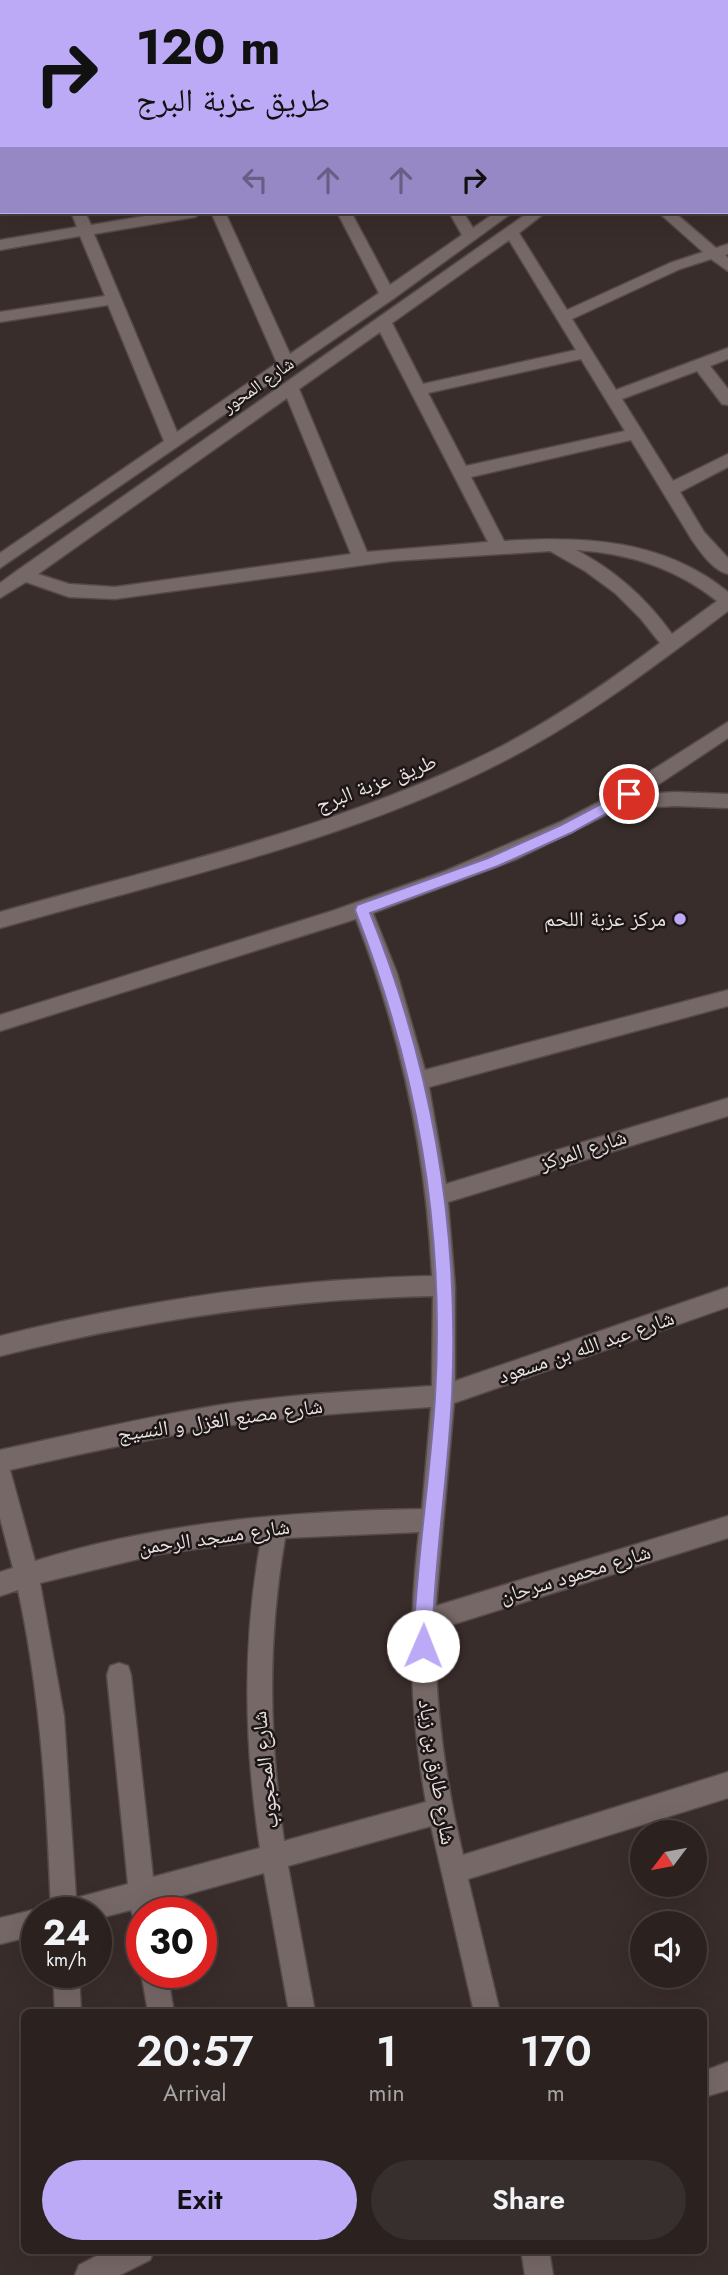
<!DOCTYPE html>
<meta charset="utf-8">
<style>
:root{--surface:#2b2220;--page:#372f2d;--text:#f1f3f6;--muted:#a6a4a5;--line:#473f3e;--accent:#bcaaf6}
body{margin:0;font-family:Jost,"Noto Naskh Arabic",sans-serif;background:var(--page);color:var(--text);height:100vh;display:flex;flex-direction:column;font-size:26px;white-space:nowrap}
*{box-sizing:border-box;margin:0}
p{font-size:23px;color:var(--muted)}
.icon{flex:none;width:38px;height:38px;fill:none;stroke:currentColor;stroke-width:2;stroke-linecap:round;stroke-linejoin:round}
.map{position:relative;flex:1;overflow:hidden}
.panel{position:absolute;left:21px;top:2009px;width:686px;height:245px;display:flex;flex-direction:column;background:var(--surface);border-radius:10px;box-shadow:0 7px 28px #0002,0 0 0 2px var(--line)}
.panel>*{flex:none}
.banner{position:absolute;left:0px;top:0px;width:728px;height:214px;box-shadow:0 7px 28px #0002,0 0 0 2px var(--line);background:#bcaaf6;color:#111;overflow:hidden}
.needle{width:46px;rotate:238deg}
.tools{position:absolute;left:630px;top:1820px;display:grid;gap:14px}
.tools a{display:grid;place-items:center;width:77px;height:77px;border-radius:50%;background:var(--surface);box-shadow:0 7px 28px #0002,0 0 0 2px var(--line);font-size:35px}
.speed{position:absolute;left:21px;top:1897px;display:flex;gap:14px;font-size:35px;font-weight:700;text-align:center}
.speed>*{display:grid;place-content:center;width:91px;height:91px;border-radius:50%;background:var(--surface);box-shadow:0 7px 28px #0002,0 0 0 2px var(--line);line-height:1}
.speed small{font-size:18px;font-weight:400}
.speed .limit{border:10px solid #d22;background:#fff;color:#111}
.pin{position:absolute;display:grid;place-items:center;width:60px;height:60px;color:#fff;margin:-30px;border:4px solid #fff;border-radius:50%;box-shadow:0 2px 7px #0007}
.me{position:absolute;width:77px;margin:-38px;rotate:1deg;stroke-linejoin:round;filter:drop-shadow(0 0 5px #0008)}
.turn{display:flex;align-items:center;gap:24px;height:147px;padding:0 21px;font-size:32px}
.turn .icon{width:91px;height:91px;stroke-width:2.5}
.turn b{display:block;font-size:49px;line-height:60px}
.lanes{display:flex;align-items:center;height:66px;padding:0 21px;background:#0003;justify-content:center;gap:35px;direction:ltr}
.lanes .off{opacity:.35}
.eta{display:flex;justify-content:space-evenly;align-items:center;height:119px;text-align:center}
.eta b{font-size:42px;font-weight:600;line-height:49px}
.primary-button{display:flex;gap:14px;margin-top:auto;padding:14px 21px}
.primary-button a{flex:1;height:80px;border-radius:42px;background:var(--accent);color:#111;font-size:28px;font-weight:600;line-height:80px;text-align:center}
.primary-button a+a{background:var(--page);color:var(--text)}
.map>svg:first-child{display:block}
</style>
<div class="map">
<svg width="728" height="2275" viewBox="0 0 728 2275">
<rect width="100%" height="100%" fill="#392d2b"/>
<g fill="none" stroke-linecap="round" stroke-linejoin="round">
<defs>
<g id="minor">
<polygon points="152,0 166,0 167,2 153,2"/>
<polygon points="273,0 287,0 289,2 274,2"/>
<polygon points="325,0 344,0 323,2"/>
<polygon points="414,0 428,0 429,2 415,2"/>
<polygon points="494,0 508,0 510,2 495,2"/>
<polygon points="614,0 628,0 629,2 615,2"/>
<polygon points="0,24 2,24 1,37 0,37"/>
<rect x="726" y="29" width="2" height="8"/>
<polygon points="726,46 728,46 726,55"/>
<polygon points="726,73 728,73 726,82"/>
<rect x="726" y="135" width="2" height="10"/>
<rect x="0" y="165" width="2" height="8"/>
<polygon points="71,212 85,212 91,225 169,212 202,212 195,217 94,234 177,432 277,363 211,212 225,212 290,354 379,293 337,212 351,212 390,285 462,235 449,212 463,212 473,228 496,212 513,212 393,299 0,568 0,553 164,441 108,305 0,322 0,312 105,296 80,236 0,250 0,240 77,227"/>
<path d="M529,212H546L519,233L567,310L670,263L703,252L658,212H674L716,248L728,244V254L725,255L728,258V271L711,259L680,269L572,319L616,390L728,348V359L710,366L728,389V405L722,404L697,371L622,399L673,481L728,454V467L680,492L704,532L728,558V574C713,570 701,553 692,540L631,440L471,477L504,541C584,536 663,539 728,592V611C657,664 587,718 508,759C353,840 168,880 0,928V912C166,865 339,828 494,750C553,720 607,683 660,643L641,619L615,593L585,571L550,551L393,561L115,599L69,597L26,582L0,598V583L18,570ZM509,240L576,350L423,384L392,323ZM380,332L488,542L367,552L299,389ZM581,359L625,431L466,466L428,393ZM287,398L351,554L115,587L69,584L38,574ZM576,550C628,553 676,568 717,601L672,634C647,599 615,570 576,550Z"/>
<path d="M728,722V738L644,794L675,792L728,794V808L675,806L618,809L517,859L373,913L397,973L425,1070L728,990V1006L429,1087L446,1184L728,1098V1116L448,1202L455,1286V1381L728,1287V1307L454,1403L436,1606L728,1516V1538L435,1630V1640C436,1713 446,1784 463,1855L728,1772V1798L468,1879L500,2012H474L431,1826L288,1866L315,2012H289L264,1873L156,1903L157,1913H142V1925L135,1922L131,1910L96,1919V1913H51C47,1804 41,1696 18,1590L0,1596V1572L13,1568L0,1518V1450C73,1434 146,1417 220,1405C290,1394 361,1391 432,1386L433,1296C286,1299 143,1320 0,1356V1336C142,1300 285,1279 432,1276C426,1152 401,1035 356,919L0,1031V1015L332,911L445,871L560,822L616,793ZM431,1407L422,1509C292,1511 160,1522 35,1561L10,1470C79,1454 148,1439 219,1427C289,1416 360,1412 431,1407ZM419,1532C408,1627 409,1707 426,1802L284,1841C269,1737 267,1642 285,1538ZM261,1540C242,1644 244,1744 260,1848L153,1877L131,1675L128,1666L119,1663L110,1666L107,1675L128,1884L76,1898L64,1716L40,1583L159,1554Z"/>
<polygon points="37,1909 46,1913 37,1913 37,1935 0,1944 0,1918"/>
<polygon points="142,1970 142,1972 167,1972 174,2012 148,2012 141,1972"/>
<polygon points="53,1972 79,1972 81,2012 55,2012"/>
<polygon points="728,2062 728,2090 704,2097 704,2071"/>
<polygon points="108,2250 154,2250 150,2260 120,2275 75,2275 79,2265"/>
<polygon points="521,2250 549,2250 553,2275 525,2275"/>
</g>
</defs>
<use href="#minor" stroke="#544a49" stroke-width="3"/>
<use href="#minor" fill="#766866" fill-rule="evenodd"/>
</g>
<path fill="#bcaaf6" stroke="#7a6ea0" stroke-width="2" d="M629,789L634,790V798L571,833L498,866L370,913C433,1069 460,1227 452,1396C448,1480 434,1562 432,1646L429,1652L423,1655L416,1652L413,1646C416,1562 430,1480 435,1397C445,1227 417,1068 355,910L357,905L488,858L561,825Z"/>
<circle fill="#bcaaf6" stroke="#1c1616" stroke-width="2.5" cx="680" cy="919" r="7"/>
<g text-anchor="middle" stroke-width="5" stroke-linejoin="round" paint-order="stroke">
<g font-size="18" fill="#e9e1e0" stroke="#1c1616">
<text transform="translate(258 385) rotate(-35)" y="6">شارع المحور</text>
</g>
<g font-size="21" fill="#e9e1e0" stroke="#1c1616">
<text transform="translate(376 783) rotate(-21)" y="7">طريق عزبة البرج</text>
<text transform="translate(583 1150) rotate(-18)" y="7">شارع المركز</text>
<text transform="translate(586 1347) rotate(-19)" y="7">شارع عبد الله بن مسعود</text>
<text transform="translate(220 1420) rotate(-8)" y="7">شارع مصنع الغزل و النسيج</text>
<text transform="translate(214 1537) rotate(-8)" y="7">شارع مسجد الرحمن</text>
<text transform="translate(575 1574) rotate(-17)" y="7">شارع محمود سرحان</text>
<text transform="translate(265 1770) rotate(-96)" y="7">شارع المحجوب</text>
<text transform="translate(437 1772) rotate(81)" y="7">شارع طارق بن زياد</text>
</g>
<g font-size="21" fill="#e9e1e0" stroke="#1c1616" text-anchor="end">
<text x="666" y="926">مركز عزبة اللحم</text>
</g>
</g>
</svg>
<div class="tools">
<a><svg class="needle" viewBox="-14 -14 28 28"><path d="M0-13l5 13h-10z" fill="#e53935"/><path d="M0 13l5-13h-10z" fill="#a6a4a5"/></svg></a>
<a><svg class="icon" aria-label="sound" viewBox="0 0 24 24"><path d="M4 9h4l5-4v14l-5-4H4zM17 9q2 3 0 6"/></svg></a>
</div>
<div class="speed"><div>24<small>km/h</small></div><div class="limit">30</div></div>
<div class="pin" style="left:629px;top:794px;background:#d93025"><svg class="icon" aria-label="arrive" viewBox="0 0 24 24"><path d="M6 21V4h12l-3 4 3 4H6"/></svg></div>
<svg class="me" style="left:423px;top:1646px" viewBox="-20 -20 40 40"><circle r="19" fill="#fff"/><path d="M0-13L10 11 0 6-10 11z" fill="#bcaaf6"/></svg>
<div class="banner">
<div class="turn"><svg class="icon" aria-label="right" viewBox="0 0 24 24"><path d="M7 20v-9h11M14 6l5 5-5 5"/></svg><div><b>120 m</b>طريق عزبة البرج</div></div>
<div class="lanes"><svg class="icon off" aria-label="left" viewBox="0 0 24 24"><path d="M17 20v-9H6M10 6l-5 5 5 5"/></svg><svg class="icon off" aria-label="ahead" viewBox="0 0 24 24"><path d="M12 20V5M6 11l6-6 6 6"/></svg><svg class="icon off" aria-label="ahead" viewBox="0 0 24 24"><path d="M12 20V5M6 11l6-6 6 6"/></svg><svg class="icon" aria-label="right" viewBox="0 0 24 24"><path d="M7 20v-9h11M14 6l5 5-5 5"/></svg></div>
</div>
<section class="panel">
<div class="eta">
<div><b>20:57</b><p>Arrival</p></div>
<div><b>1</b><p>min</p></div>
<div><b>170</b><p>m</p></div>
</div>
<div class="primary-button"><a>Exit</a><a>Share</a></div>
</section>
</div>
